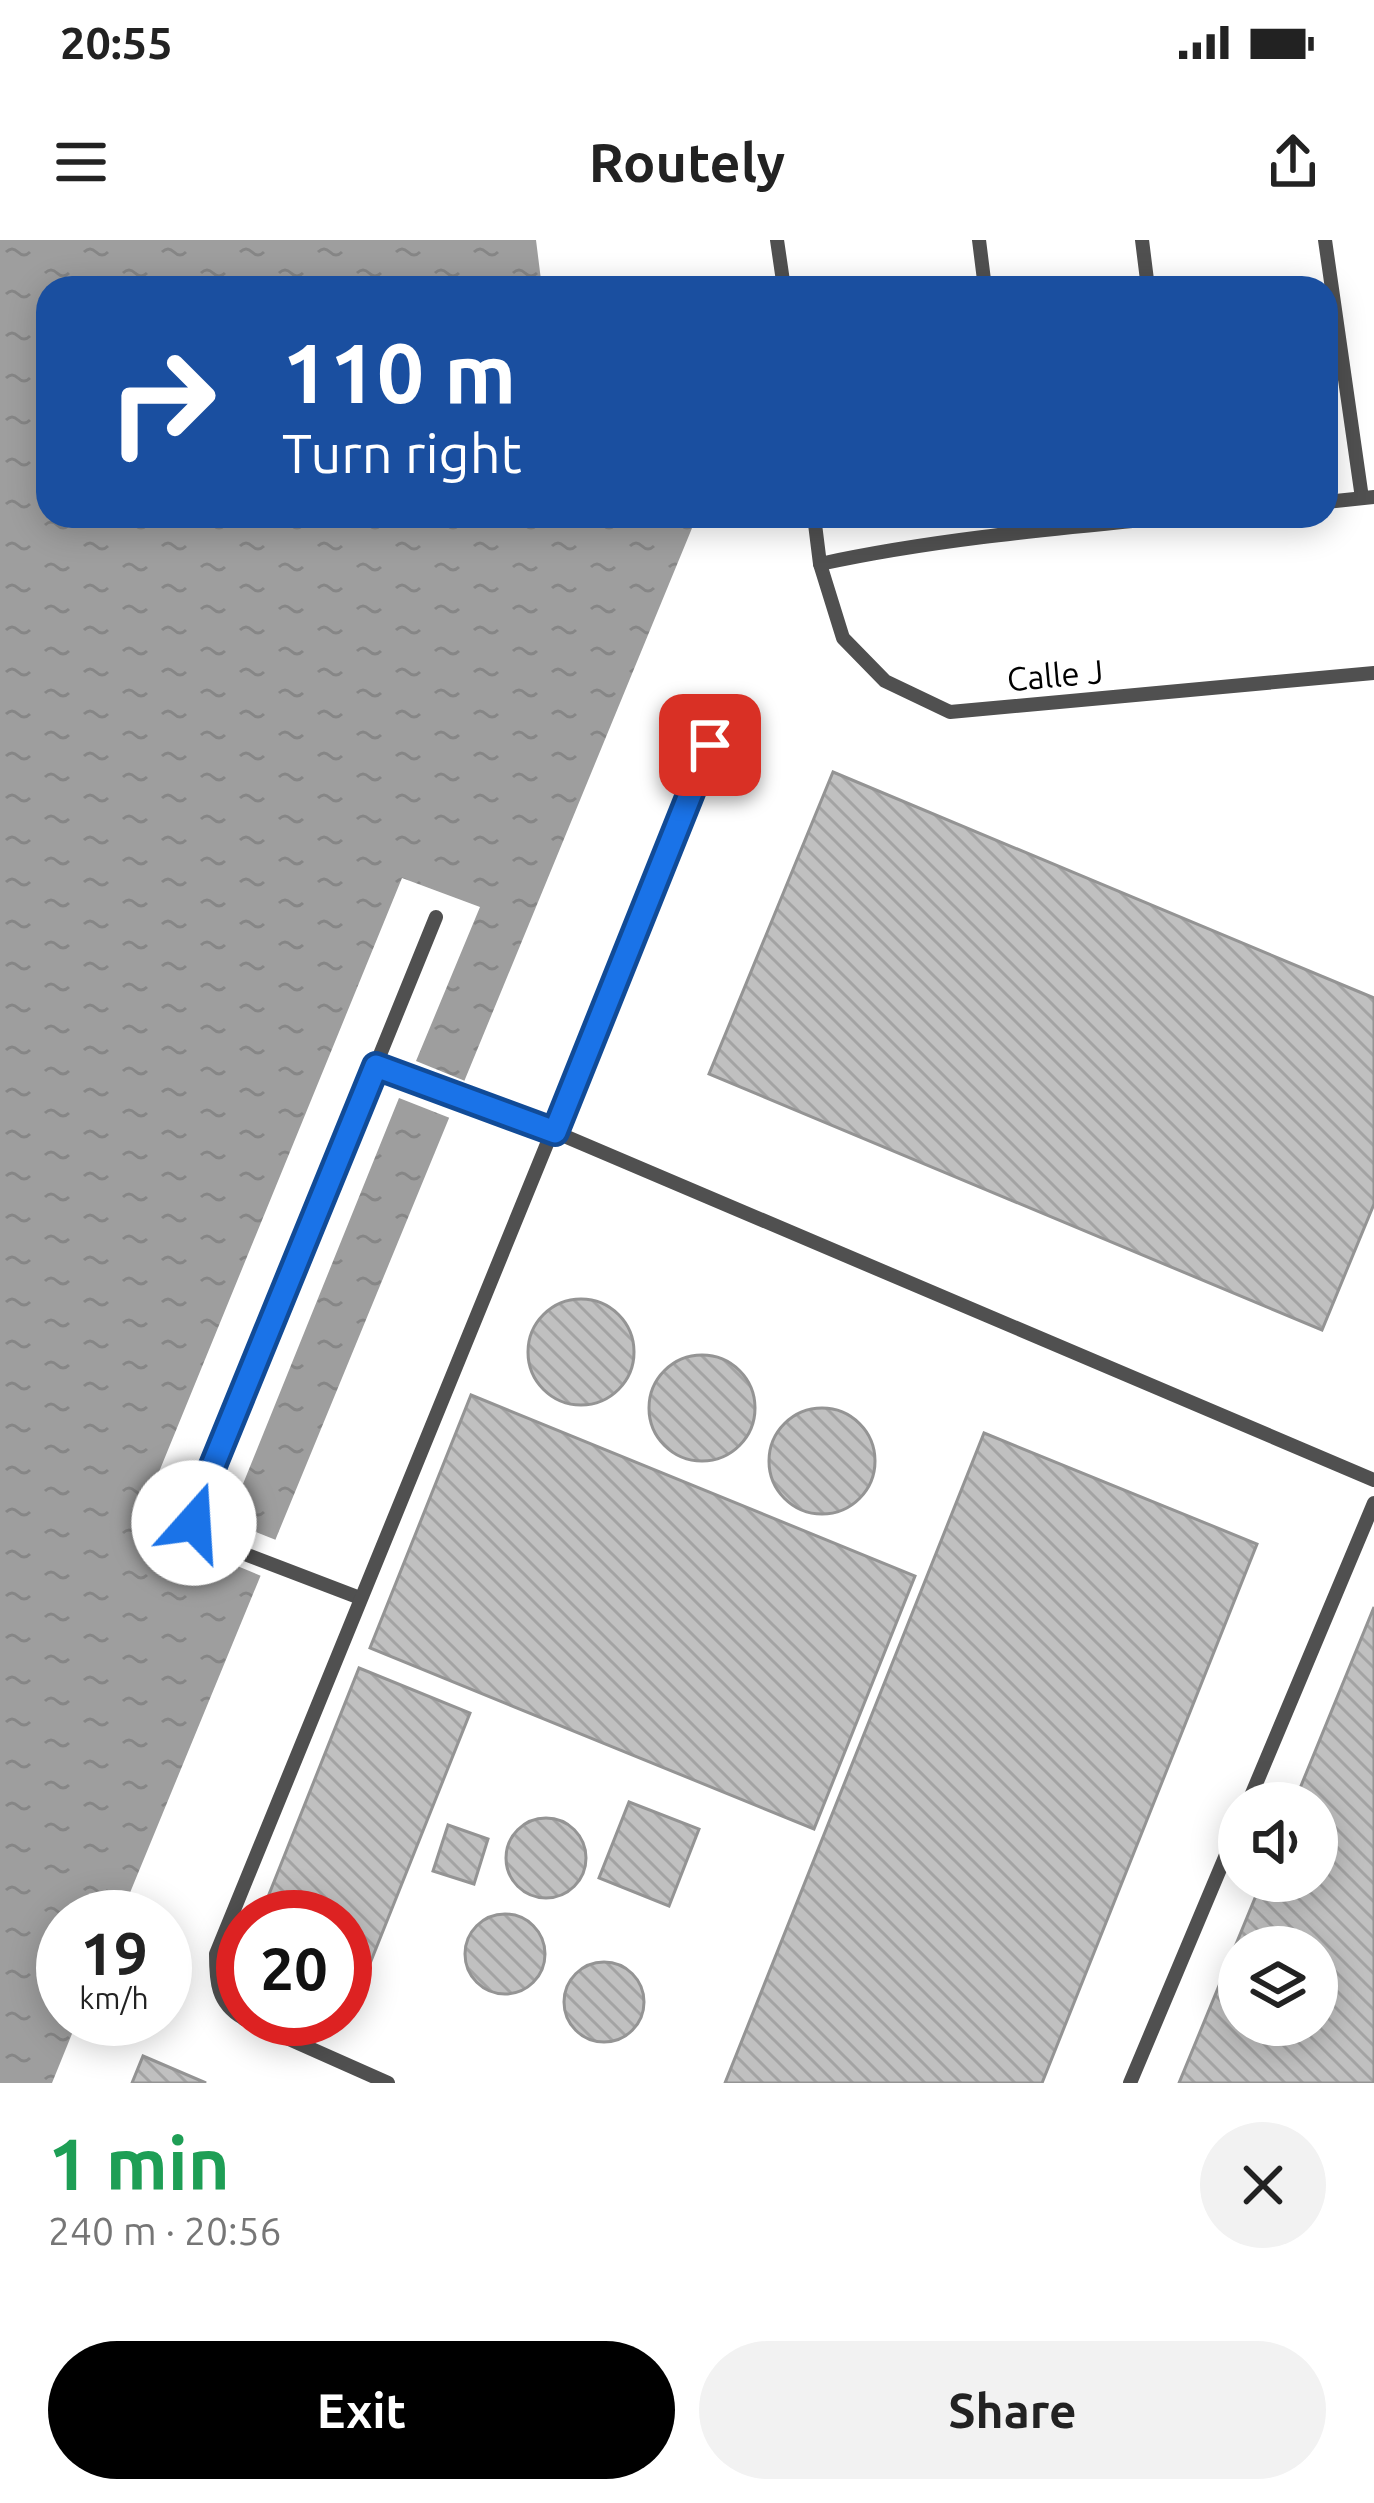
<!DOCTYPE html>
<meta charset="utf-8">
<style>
:root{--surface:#fff;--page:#f2f2f2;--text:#222;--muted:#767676;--accent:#000}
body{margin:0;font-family:Ubuntu,sans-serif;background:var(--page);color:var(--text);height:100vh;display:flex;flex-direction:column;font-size:45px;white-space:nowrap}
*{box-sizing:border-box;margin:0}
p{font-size:39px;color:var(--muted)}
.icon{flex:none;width:66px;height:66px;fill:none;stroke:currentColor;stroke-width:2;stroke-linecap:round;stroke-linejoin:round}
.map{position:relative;height:1843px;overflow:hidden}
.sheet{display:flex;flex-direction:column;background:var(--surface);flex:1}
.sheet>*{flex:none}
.guide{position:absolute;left:36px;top:36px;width:1302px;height:252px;border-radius:36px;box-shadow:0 6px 30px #0003;background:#1a4fa0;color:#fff;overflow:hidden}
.controls{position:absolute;left:1218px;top:1542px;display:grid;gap:24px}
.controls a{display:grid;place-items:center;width:120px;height:120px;border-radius:50%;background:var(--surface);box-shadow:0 6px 30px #0003;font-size:60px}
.speed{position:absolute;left:36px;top:1650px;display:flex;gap:24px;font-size:60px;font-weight:700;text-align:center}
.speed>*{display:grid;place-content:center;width:156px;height:156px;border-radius:50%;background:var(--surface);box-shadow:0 6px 30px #0003;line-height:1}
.speed small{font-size:30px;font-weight:400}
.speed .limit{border:18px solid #d22;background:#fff;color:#111}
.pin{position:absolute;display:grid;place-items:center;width:102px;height:102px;color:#fff;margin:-51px;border-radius:24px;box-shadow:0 6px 18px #0006}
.me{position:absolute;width:132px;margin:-66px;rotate:19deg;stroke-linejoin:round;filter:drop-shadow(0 0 9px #0008)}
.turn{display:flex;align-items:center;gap:42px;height:252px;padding:0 48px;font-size:54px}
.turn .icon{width:156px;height:156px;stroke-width:2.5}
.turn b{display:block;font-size:84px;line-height:102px}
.round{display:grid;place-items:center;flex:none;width:126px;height:126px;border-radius:63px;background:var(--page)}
.summary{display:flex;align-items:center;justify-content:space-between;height:204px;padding:0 48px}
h1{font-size:72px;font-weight:700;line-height:90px;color:#1e9e55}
.cta{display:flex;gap:24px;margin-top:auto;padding:24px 48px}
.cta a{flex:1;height:138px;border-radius:72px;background:var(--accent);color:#fff;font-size:48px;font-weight:700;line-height:138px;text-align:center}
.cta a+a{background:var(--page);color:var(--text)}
.status{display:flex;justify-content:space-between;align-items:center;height:84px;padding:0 60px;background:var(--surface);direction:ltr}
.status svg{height:33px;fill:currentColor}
header{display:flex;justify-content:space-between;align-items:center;height:156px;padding:0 48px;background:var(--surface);font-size:54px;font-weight:700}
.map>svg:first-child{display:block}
</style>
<div class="status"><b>20:55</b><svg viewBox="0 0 49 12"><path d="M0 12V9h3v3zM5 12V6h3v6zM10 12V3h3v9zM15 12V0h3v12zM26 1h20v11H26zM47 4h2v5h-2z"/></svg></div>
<header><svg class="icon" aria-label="menu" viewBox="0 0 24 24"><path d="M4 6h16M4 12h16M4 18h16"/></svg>Routely<svg class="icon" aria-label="share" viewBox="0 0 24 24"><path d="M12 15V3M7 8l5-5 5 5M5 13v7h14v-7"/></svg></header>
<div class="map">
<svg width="1374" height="1843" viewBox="0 0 1374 1843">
<defs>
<pattern id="water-ripples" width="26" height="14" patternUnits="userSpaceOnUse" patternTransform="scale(3)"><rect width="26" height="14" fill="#9e9e9e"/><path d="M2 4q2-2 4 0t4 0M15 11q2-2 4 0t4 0" fill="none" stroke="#868686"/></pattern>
<pattern id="building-back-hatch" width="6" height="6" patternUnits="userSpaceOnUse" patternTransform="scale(3)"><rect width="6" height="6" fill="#c0c0c0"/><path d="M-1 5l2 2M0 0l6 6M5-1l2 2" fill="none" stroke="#a3a3a3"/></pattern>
</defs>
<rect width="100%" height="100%" fill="#fff"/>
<polygon fill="url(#water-ripples)" points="0,0 536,0 542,48 48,48 48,276 697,276 120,1677 63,1677 63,1779 78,1779 52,1843 0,1843"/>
<polygon fill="#fff" points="402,638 480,667 416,821 470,843 455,880 399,858 228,1281 281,1302 266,1338 213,1316 210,1322 134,1293"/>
<g fill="url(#building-back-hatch)" stroke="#949494" stroke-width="3" fill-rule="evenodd">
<polygon points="833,532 1374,758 1374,964 1322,1090 709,834"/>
<circle cx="581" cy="1112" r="53"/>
<circle cx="702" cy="1168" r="53"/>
<polygon points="471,1155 915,1336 814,1589 370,1408"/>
<circle cx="822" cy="1221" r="53"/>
<polygon points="984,1193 1257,1304 1042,1843 725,1843"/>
<path d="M1374,1367V1843H1179L1262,1641H1317V1563H1294ZM1239,1707H1317V1785H1239Z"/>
<polygon points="359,1428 470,1473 363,1741 345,1733 345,1677 260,1677"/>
<polygon points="629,1562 699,1589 669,1666 599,1638"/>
<circle cx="546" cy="1618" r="40"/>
<polygon points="448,1585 488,1599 474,1644 433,1631"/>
<circle cx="505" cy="1714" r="40"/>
<circle cx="604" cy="1762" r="40"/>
<polygon points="143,1816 206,1843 132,1843"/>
</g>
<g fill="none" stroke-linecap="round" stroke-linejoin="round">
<g stroke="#505050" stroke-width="14">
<polyline points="777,0 784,48"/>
<polyline points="979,0 985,48"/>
<polyline points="1142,0 1148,48"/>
<polyline points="1325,0 1362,258"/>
<polyline points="1326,262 1374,257"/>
<polyline points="814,276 820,324 843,398 885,441 950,472 1374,433"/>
<path d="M820,324C940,298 1063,288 1185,276"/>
<polyline points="376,826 555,892 1374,1240"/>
<polyline points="360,1358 200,1297 193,1283 196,1267 436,677"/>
<polyline points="1248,1563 1374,1263"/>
<path d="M243,1778C217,1763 216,1741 216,1714L710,505"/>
<polyline points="244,1779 388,1843"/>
<polyline points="1130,1843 1239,1584"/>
</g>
</g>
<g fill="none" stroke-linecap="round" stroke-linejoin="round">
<defs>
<polyline id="route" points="194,1283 196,1267 376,826 555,892 710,505"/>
</defs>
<use href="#route" stroke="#114b97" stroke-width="30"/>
<use href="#route" stroke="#1a73e8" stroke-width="21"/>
</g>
<g text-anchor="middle" stroke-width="12" stroke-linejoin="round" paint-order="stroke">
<g font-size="33" fill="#000" stroke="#fff">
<text transform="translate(1055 435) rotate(-5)" y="12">Calle J</text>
</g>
</g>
</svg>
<div class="controls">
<a><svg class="icon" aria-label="sound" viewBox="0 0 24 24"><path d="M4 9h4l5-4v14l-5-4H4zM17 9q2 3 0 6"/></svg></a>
<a><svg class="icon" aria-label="layers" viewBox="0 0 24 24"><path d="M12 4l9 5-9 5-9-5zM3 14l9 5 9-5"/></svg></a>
</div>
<div class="speed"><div>19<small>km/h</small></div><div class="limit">20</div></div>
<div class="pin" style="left:710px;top:505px;background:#d93025"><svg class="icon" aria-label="arrive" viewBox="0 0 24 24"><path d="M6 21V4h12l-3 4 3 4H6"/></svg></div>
<svg class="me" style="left:194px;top:1283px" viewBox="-20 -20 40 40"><circle r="19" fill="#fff"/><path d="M0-13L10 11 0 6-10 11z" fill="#1a73e8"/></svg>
<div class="guide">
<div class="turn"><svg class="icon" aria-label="right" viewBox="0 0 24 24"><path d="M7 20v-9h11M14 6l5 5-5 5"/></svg><div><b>110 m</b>Turn right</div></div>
</div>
</div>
<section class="sheet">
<div class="summary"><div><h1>1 min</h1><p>240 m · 20:56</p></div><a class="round"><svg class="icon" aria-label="close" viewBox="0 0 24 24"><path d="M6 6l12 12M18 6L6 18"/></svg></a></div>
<div class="cta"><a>Exit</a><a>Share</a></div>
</section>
